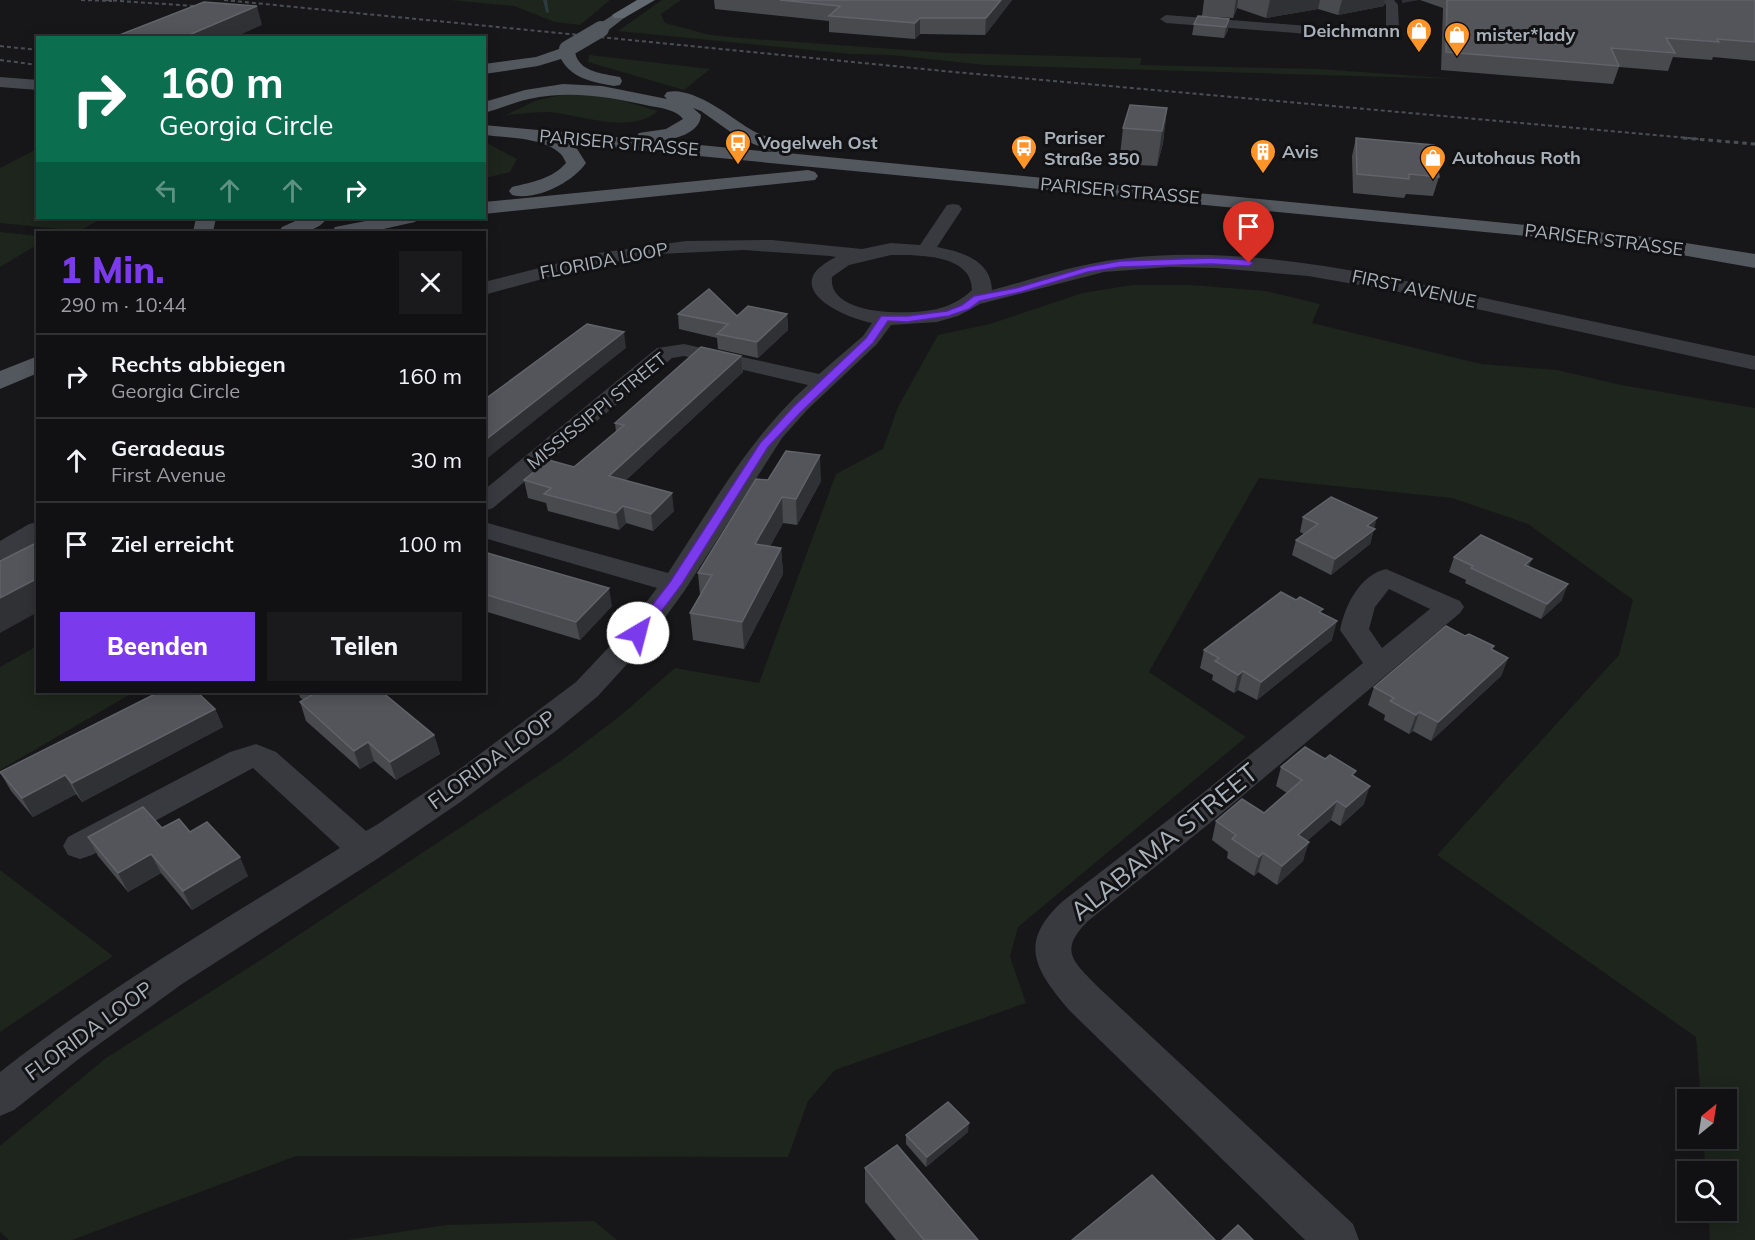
<!DOCTYPE html>
<html lang="de">
<meta charset="utf-8">
<style>
:root{--surface:#111113;--page:#1a1a1c;--text:#f1f3f6;--muted:#9c9da0;--line:#303133;--accent:#7c3aed}
body{margin:0;font-family:Mulish,sans-serif;background:var(--page);color:var(--text);height:100vh;display:flex;flex-direction:column;font-size:22px;white-space:nowrap}
*{box-sizing:border-box;margin:0}
p{font-size:20px;color:var(--muted)}
.icon{flex:none;width:33px;height:33px;fill:none;stroke:currentColor;stroke-width:2;stroke-linecap:round;stroke-linejoin:round}
.map{position:relative;flex:1;overflow:hidden}
.drawer{position:absolute;left:36px;top:231px;width:450px;height:462px;display:flex;flex-direction:column;background:var(--surface);border-radius:0px;box-shadow:0 3px 15px #0003,0 0 0 2px var(--line)}
.drawer>*{flex:none}
.guide{position:absolute;left:36px;top:36px;width:450px;height:183px;border-radius:0px;box-shadow:0 3px 15px #0003,0 0 0 2px var(--line);background:#0b6e4f;color:#fff;overflow:hidden}
.needle{width:39px;rotate:30deg}
.tools{position:absolute;left:1677px;top:1089px;display:grid;gap:12px}
.tools a{display:grid;place-items:center;width:60px;height:60px;border-radius:0px;background:var(--surface);box-shadow:0 3px 15px #0003,0 0 0 2px var(--line);font-size:30px}
.pin{position:absolute;display:grid;place-items:center;width:51px;height:51px;color:#fff;margin:-62px -26px;border-radius:50% 50% 50% 0;rotate:-45deg;box-shadow:0 0 6px #0007}
.pin .icon{rotate:45deg}
.me{position:absolute;width:66px;margin:-33px;rotate:37deg;stroke-linejoin:round;filter:drop-shadow(0 0 4px #0008)}
.turn{display:flex;align-items:center;gap:21px;height:126px;padding:0 24px;font-size:27px}
.turn .icon{width:78px;height:78px;stroke-width:2.5}
.turn b{display:block;font-size:42px;line-height:51px}
.lanes{display:flex;align-items:center;height:57px;padding:0 24px;background:#0003;justify-content:center;gap:30px;direction:ltr}
.lanes .off{opacity:.35}
.round{display:grid;place-items:center;flex:none;width:63px;height:63px;border-radius:0px;background:var(--page)}
.headline{display:flex;align-items:center;justify-content:space-between;height:102px;padding:0 24px}
h1{font-size:36px;font-weight:800;line-height:45px;color:var(--accent)}
.cta{display:flex;gap:12px;margin-top:auto;padding:12px 24px}
.cta a{flex:1;height:69px;border-radius:0px;background:var(--accent);color:#fff;font-size:24px;font-weight:800;line-height:69px;text-align:center}
.cta a+a{background:var(--page);color:var(--text)}
ul{padding:0;list-style:none}
li{display:flex;align-items:center;gap:18px;height:84px;padding:0 24px;border-top:2px solid var(--line)}
li div{flex:1}
li b{display:block;font-size:22px}
li em{font-style:normal}
.map>svg:first-child{display:block}
</style>
<div class="map">
<svg width="1755" height="1240" viewBox="0 0 1755 1240">
<rect width="100%" height="100%" fill="#171719"/>
<g fill="#1d251c">
<polygon points="450,0 610,0 580,25 555,22 514,6"/>
<polygon points="662,0 681,0 661,14 665,23 710,35 740,38 948,53 1142,58 1140,65 1320,69 1458,79 985,65 890,55 851,54 618,31"/>
<polygon points="589,55 710,69 684,90 588,62"/>
<path d="M569,93L606,96L658,111C630,135 582,115 549,112C535,112 520,114 506,115L535,101Z"/>
<polygon points="485,142 517,159 510,172 485,178"/>
<polygon points="37,149 38,218 103,218 79,231 0,223 0,168"/>
<polygon points="0,232 37,236 37,245 0,267"/>
<polygon points="1132,285 1191,285 1266,291 1320,304 1312,323 1481,364 1557,370 1621,385 1755,408 1755,1240 1710,1240 1708,1211 1726,1210 1726,1172 1706,1171 1703,1139 1726,1138 1726,1100 1701,1099 1696,1037 1437,855 1619,655 1633,600 1528,524 1452,498 1259,478 1149,672 1246,737 1018,927 1010,957 1026,1003 835,1070 808,1101 788,1157 296,1156 72,1240 9,1240 0,1232 0,1146 106,1058 267,956 562,760 620,716 675,668 759,683 836,474 883,449 898,407 938,335 990,324 1083,293"/>
<polygon points="37,646 38,692 134,692 0,770 0,667"/>
<polygon points="0,870 113,956 0,1032"/>
<polygon points="594,1221 617,1240 347,1240 446,1225"/>
</g>
<g fill="none" stroke-linecap="round" stroke-linejoin="round">
<polygon fill="#2c393e" fill-rule="evenodd" points="543,0 547,0 549,13 546,12"/>
<g fill="#383a3f" fill-rule="evenodd">
<polygon points="1382,0 1394,0 1398,5 1399,29 1388,37 1373,39 1166,23 1160,19 1166,15 1373,31 1386,27 1386,5"/>
<path d="M953,204L959,205L962,209L937,247C962,252 991,260 992,290C1034,279 1076,264 1120,259C1241,244 1366,272 1484,298C1574,317 1665,337 1755,356V370L1399,292L1308,276L1216,268L1169,267L1104,272L980,304L958,316L937,322L891,325L877,344L807,410L782,438L685,590L648,641L598,696L557,730L459,803L377,859L182,984L80,1058L14,1110L0,1116V1072C107,988 224,920 340,848L253,768L92,855L80,859L68,855L63,846L68,837L230,752L256,744L276,752L366,831L378,824L464,766L576,682L627,628L657,588L484,538V522L668,573C711,508 749,438 808,385L684,356L672,358L493,508L484,511V490L657,348L684,344L819,374L863,336L872,323C837,316 778,285 836,257L830,256L744,250L658,254L582,268L484,295V282L598,253L686,241L772,240L862,249L891,243L920,245L947,205ZM891,255C918,255 972,254 972,290C964,298 955,303 944,307C919,316 827,318 832,277L849,265Z"/>
<polygon points="38,522 38,541 9,558 0,560 0,541 29,524"/>
<path d="M1386,569L1460,601L1464,607L1460,613L1221,814L1088,921C1058,951 1073,961 1098,987L1353,1224L1359,1240H1305L1070,1011C1035,970 1017,943 1063,901L1198,797L1363,663L1340,630C1345,605 1360,575 1386,569ZM1389,589L1430,609L1382,648L1369,629L1375,607Z"/>
</g>
<polygon fill="#45494f" fill-rule="evenodd" points="0,77 38,80 38,90 0,87"/>
<g fill="#53575e" fill-rule="evenodd">
<polygon points="619,11 624,12 626,15 624,18 606,32 596,32 593,29 596,26"/>
<path d="M567,44L573,46C575,50 575,55 578,60C586,73 606,74 620,77L622,81L620,85L614,86C593,82 572,79 561,59L538,66L484,74V64L536,57L559,49L561,46Z"/>
<path d="M563,84L602,86L667,99L664,96L667,92C693,86 729,116 750,129C761,136 776,140 789,145L791,149L787,153L1648,237L1755,254V268L1648,249L1558,239L574,144L586,163C572,183 536,201 512,195L509,191L512,187C532,182 552,179 566,163C558,137 507,138 484,135V125L637,139L636,137L639,133L666,129L683,119C677,110 661,108 650,106C609,97 571,90 529,99C514,102 500,109 484,113V102L525,90ZM693,108L701,111L739,138L773,152L659,141C674,139 700,134 701,115Z"/>
<polygon points="808,170 815,172 818,176 815,180 484,214 484,202"/>
<polygon points="196,218 216,218 213,232 193,232"/>
<path d="M302,218H327C317,233 296,234 279,232L282,227Z"/>
<polygon points="381,218 418,218 415,222 370,232 332,232 335,227"/>
<polygon points="38,356 38,373 0,389 0,371"/>
</g>
<polygon fill="#636970" fill-rule="evenodd" points="637,0 655,0 624,18 614,18 612,15"/>
<g stroke="#4a4e54" stroke-width="2" stroke-dasharray="4 3" stroke-linecap="butt">
<polyline points="81,0 112,1"/>
<polyline points="106,0 208,7"/>
<polyline points="224,0 954,72 1699,139"/>
<polyline points="0,46 38,50"/>
<polyline points="0,60 38,65"/>
</g>
<polyline stroke="#4a4e54" stroke-width="3" stroke-dasharray="4.5 4" stroke-linecap="butt" points="1683,138 1755,144"/>
<polyline stroke="#53575e" stroke-width="16" points="567,49 601,29"/>
</g>
<g fill="#484a4e">
<polygon points="714,0 1012,0 985,35 920,34 915,39 829,32 829,21 715,9"/>
<polygon points="1204,0 1385,0 1384,6 1338,15 1318,9 1266,18 1237,8 1233,18 1202,16"/>
<polygon points="1420,0 1755,0 1755,61 1713,57 1712,60 1673,57 1668,71 1619,67 1613,84 1441,70 1443,8"/>
<polygon points="1229,19 1228,30 1224,38 1192,35 1194,24"/>
<polygon points="1167,108 1163,143 1157,166 1119,164 1123,128"/>
<polygon points="1356,138 1439,177 1433,196 1406,194 1404,198 1353,193 1352,156"/>
<polygon points="678,314 737,316 787,314 788,330 758,358 718,349 717,338 679,329"/>
<polygon points="741,356 743,372 625,481 674,511 653,531 626,523 619,530 548,511 546,503 528,498 524,480 574,467 616,432 615,423"/>
<polygon points="768,480 821,481 797,525 783,523 770,546 781,548 783,574 744,649 693,640 690,613 700,595 698,573"/>
<polygon points="1303,517 1374,529 1370,544 1331,575 1292,555 1296,540 1304,534 1300,532"/>
<polygon points="484,552 612,606 580,640 484,611"/>
<polygon points="1454,557 1529,567 1562,600 1541,619 1465,583 1466,580 1449,572"/>
<polygon points="1322,613 1332,640 1257,700 1238,690 1234,693 1212,680 1213,675 1200,668 1204,650"/>
<polygon points="1493,650 1508,658 1501,676 1431,741 1413,731 1409,734 1384,720 1385,715 1368,705 1374,687"/>
<polygon points="298,692 382,692 434,735 440,754 396,780 374,761 360,769 306,721 300,702 303,700 300,697"/>
<polygon points="215,709 223,727 82,802 76,794 33,817 11,791 0,772"/>
<polygon points="1325,759 1355,776 1364,804 1340,826 1331,820 1307,841 1303,861 1277,885 1258,872 1254,876 1227,858 1228,852 1212,840 1216,821 1264,813 1287,793 1276,786 1281,767"/>
<polygon points="162,828 190,832 248,876 192,910 161,873 128,892 98,856 88,837"/>
<polygon points="968,1132 926,1167 906,1144 906,1135"/>
<polygon points="865,1168 978,1240 896,1240 865,1202"/>
</g>
<g fill="#303134">
<polygon points="1001,0 1012,0 985,35 986,18"/>
<polygon points="1236,0 1238,0 1237,8 1233,18"/>
<polygon points="1270,0 1320,0 1318,9 1266,18"/>
<polygon points="1342,0 1385,0 1384,6 1338,15"/>
<polygon points="1402,0 1419,0 1402,3"/>
<polygon points="257,6 262,25 233,38 182,38"/>
<polygon points="920,18 920,34 915,39 915,23"/>
<polygon points="1229,19 1228,30 1224,38 1226,27"/>
<polygon points="1167,108 1163,143 1157,166 1162,131"/>
<polygon points="787,314 788,330 758,358 757,342"/>
<polygon points="624,332 626,348 484,461 484,441"/>
<polygon points="741,356 743,372 612,493 609,476"/>
<polygon points="820,455 821,481 797,525 796,499"/>
<polygon points="672,493 674,511 653,531 651,514"/>
<polygon points="782,497 783,523 757,570 755,544"/>
<polygon points="623,506 626,523 619,530 616,513"/>
<polygon points="1377,518 1370,544 1331,575 1335,559 1367,526"/>
<polygon points="781,548 783,574 744,649 742,622"/>
<polygon points="1532,559 1526,574 1525,565"/>
<polygon points="38,578 38,612 0,633 0,598"/>
<polygon points="1568,584 1562,600 1541,619 1547,604"/>
<polygon points="609,588 612,606 580,640 576,622"/>
<polygon points="1337,621 1332,640 1257,700 1261,682"/>
<polygon points="1508,658 1501,676 1431,741 1438,722"/>
<polygon points="1243,671 1238,690 1234,693 1238,675"/>
<polygon points="215,709 223,727 82,802 72,783"/>
<polygon points="1419,712 1413,731 1409,734 1416,715"/>
<polygon points="434,735 440,754 396,780 390,762"/>
<polygon points="368,742 374,761 360,769 354,751"/>
<polygon points="65,775 76,794 33,817 22,798"/>
<polygon points="1370,786 1364,804 1340,826 1346,807"/>
<polygon points="1337,801 1331,820 1292,854 1298,835"/>
<polygon points="1309,842 1303,861 1277,885 1282,866"/>
<polygon points="1263,853 1258,872 1254,876 1259,857"/>
<polygon points="151,854 161,873 128,892 118,873"/>
<polygon points="240,857 248,876 192,910 183,891"/>
<polygon points="969,1123 968,1132 926,1167 927,1157"/>
</g>
<g fill="#53555a" stroke="#606369" stroke-width="1.5">
<polygon points="780,0 1001,0 986,18 920,18 915,23 829,16 840,6"/>
<polygon points="1447,0 1755,0 1755,42 1717,39 1719,42 1666,38 1675,53 1611,48 1619,66 1446,52"/>
<polygon points="204,2 257,6 182,38 131,38 117,36"/>
<polygon points="1198,16 1229,19 1226,27 1194,24"/>
<polygon points="1130,105 1167,108 1162,131 1123,128"/>
<polygon points="1356,138 1434,145 1439,177 1409,174 1409,179 1357,174"/>
<polygon points="709,289 737,316 748,306 787,314 757,342 717,334 728,324 678,314"/>
<polygon points="587,324 624,332 484,441 484,400"/>
<polygon points="701,347 741,356 609,476 672,493 651,514 623,506 616,513 544,494 551,488 524,480 549,460 574,467 624,425 615,423"/>
<polygon points="786,451 820,455 796,499 782,497 755,544 781,548 742,622 690,613 712,575 698,573 756,479 768,480"/>
<polygon points="1331,497 1377,518 1367,526 1375,529 1335,559 1296,540 1318,524 1303,517"/>
<polygon points="1481,535 1532,559 1525,565 1568,584 1547,604 1471,568 1473,566 1454,557"/>
<polygon points="38,542 38,578 0,598 0,561"/>
<polygon points="484,552 609,588 576,622 484,594"/>
<polygon points="1281,592 1296,600 1300,597 1323,609 1319,612 1337,621 1261,682 1243,671 1238,675 1215,661 1219,658 1204,650"/>
<polygon points="1446,626 1465,636 1469,634 1494,646 1491,649 1508,658 1438,722 1419,712 1416,715 1390,701 1394,698 1374,687"/>
<polygon points="159,692 197,692 215,709 72,783 65,775 22,798 0,772"/>
<polygon points="308,692 382,692 434,735 390,762 368,742 354,751 300,702 312,695"/>
<polygon points="1305,747 1325,759 1330,755 1356,771 1352,775 1370,786 1346,807 1337,801 1298,835 1309,842 1282,866 1263,853 1259,857 1232,839 1236,835 1216,821 1242,799 1264,813 1302,780 1281,767"/>
<polygon points="143,807 162,828 179,819 190,832 207,822 240,857 183,891 151,854 118,873 88,837"/>
<polygon points="948,1102 969,1123 927,1157 906,1135"/>
<polygon points="897,1145 978,1240 924,1240 865,1168"/>
<polygon points="1152,1175 1215,1240 1072,1240"/>
<polygon points="1238,1225 1253,1240 1222,1240"/>
</g>
<polygon fill="#7c3aed" stroke="#51269a" stroke-width="1.5" points="1211,258 1249,260 1253,263 1249,266 1211,264 1120,267 1088,272 1021,292 980,301 969,309 949,316 907,322 888,321 873,343 801,412 768,447 682,584 643,636 633,636 631,633 633,630 670,582 760,443 793,407 866,338 881,316 907,316 947,311 962,305 974,296 1016,288 1087,267 1120,261"/>
<defs>
<symbol id="shop-pin" viewBox="-11 -11 22 30"><path d="M0 17L-7.5 6A9.5 9.5 0 1 1 7.5 6Z" fill="#ff9429" stroke="#121214"/><path d="M-5-2.5h2.3a2.7 3.5 0 0 1 5.4 0H5L5.5 6h-11ZM-1.5-2.5h3a1.5 2.3 0 0 0-3 0Z" fill="#fff"/></symbol>
<symbol id="bus-pin" viewBox="-11 -11 22 30"><path d="M0 17L-7.5 6A9.5 9.5 0 1 1 7.5 6Z" fill="#ff9429" stroke="#121214"/><path d="M-5-6H5V4H4V6H2V4H-2V6H-4V4H-5ZM-3.5-4V0h7V-4ZM-3.5 1.2v1.5H-2V1.2ZM2 1.2v1.5H3.5V1.2Z" fill="#fff"/></symbol>
<symbol id="building-pin" viewBox="-11 -11 22 30"><path d="M0 17L-7.5 6A9.5 9.5 0 1 1 7.5 6Z" fill="#ff9429" stroke="#121214"/><path d="M-4-6H4V6H1V3H-1V6H-4ZM-2.5-4.3h1.7v1.8h-1.7ZM.8-4.3h1.7v1.8H.8ZM-2.5-1h1.7V.8h-1.7ZM.8-1h1.7V.8H.8Z" fill="#fff"/></symbol>
</defs>
<g fill-rule="evenodd">
<use href="#shop-pin" x="1404" y="16" width="30" height="40"/>
<use href="#shop-pin" x="1442" y="20" width="30" height="40"/>
<use href="#bus-pin" x="723" y="128" width="30" height="40"/>
<use href="#bus-pin" x="1009" y="133" width="30" height="40"/>
<use href="#building-pin" x="1248" y="137" width="30" height="40"/>
<use href="#shop-pin" x="1418" y="143" width="30" height="40"/>
</g>
<g text-anchor="middle" stroke-width="6" stroke-linejoin="round" paint-order="stroke">
<g font-size="18" font-weight="bold" fill="#a8b1ba" stroke="#121214" text-anchor="start">
<text x="1400" y="37" text-anchor="end">Deichmann</text>
<text x="1476" y="41">mister*lady</text>
<text x="1044" y="144">Pariser<tspan x="1044" dy="21">Straße 350</tspan></text>
<text x="758" y="149">Vogelweh Ost</text>
<text x="1282" y="158">Avis</text>
<text x="1452" y="164">Autohaus Roth</text>
</g>
<g font-size="18" fill="#a8b1ba" stroke="#121214">
<text transform="translate(619 143) rotate(5)" y="6">PARISER STRASSE</text>
<text transform="translate(1120 191) rotate(5)" y="6">PARISER STRASSE</text>
<text transform="translate(1604 240) rotate(7)" y="6">PARISER STRASSE</text>
<text transform="translate(604 261) rotate(-11)" y="6">FLORIDA LOOP</text>
<text transform="translate(1414 289) rotate(12)" y="6">FIRST AVENUE</text>
<text transform="translate(597 411) rotate(-39)" y="6">MISSISSIPPI STREET</text>
</g>
<g font-size="21" fill="#a8b1ba" stroke="#121214">
<text transform="translate(492 760) rotate(-36)" y="7">FLORIDA LOOP</text>
<text transform="translate(89 1031) rotate(-36)" y="7">FLORIDA LOOP</text>
</g>
<g font-size="26" fill="#a8b1ba" stroke="#121214">
<text transform="translate(1164 842) rotate(-39)" y="9">ALABAMA STREET</text>
</g>
</g>
</svg>
<div class="tools">
<a><svg class="needle" viewBox="-14 -14 28 28"><path d="M0-13l5 13h-10z" fill="#e53935"/><path d="M0 13l5-13h-10z" fill="#9c9da0"/></svg></a>
<a><svg class="icon" aria-label="search" viewBox="0 0 24 24"><circle cx="10" cy="10" r="6"/><path d="M15 15l6 6"/></svg></a>
</div>
<div class="pin" style="left:1249px;top:263px;background:#d93025"><svg class="icon" aria-label="arrive" viewBox="0 0 24 24"><path d="M6 21V4h12l-3 4 3 4H6"/></svg></div>
<svg class="me" style="left:638px;top:633px" viewBox="-20 -20 40 40"><circle r="19" fill="#fff"/><path d="M0-13L10 11 0 6-10 11z" fill="#7c3aed"/></svg>
<div class="guide">
<div class="turn"><svg class="icon" aria-label="right" viewBox="0 0 24 24"><path d="M7 20v-9h11M14 6l5 5-5 5"/></svg><div><b>160 m</b>Georgia Circle</div></div>
<div class="lanes"><svg class="icon off" aria-label="left" viewBox="0 0 24 24"><path d="M17 20v-9H6M10 6l-5 5 5 5"/></svg><svg class="icon off" aria-label="ahead" viewBox="0 0 24 24"><path d="M12 20V5M6 11l6-6 6 6"/></svg><svg class="icon off" aria-label="ahead" viewBox="0 0 24 24"><path d="M12 20V5M6 11l6-6 6 6"/></svg><svg class="icon" aria-label="right" viewBox="0 0 24 24"><path d="M7 20v-9h11M14 6l5 5-5 5"/></svg></div>
</div>
<section class="drawer">
<div class="headline"><div><h1>1 Min.</h1><p>290 m · 10:44</p></div><a class="round"><svg class="icon" aria-label="close" viewBox="0 0 24 24"><path d="M6 6l12 12M18 6L6 18"/></svg></a></div>
<ul>
<li><svg class="icon" aria-label="right" viewBox="0 0 24 24"><path d="M7 20v-9h11M14 6l5 5-5 5"/></svg><div><b>Rechts abbiegen</b><p>Georgia Circle</p></div><em>160 m</em></li>
<li><svg class="icon" aria-label="ahead" viewBox="0 0 24 24"><path d="M12 20V5M6 11l6-6 6 6"/></svg><div><b>Geradeaus</b><p>First Avenue</p></div><em>30 m</em></li>
<li><svg class="icon" aria-label="arrive" viewBox="0 0 24 24"><path d="M6 21V4h12l-3 4 3 4H6"/></svg><div><b>Ziel erreicht</b></div><em>100 m</em></li>
</ul>
<div class="cta"><a>Beenden</a><a>Teilen</a></div>
</section>
</div>
